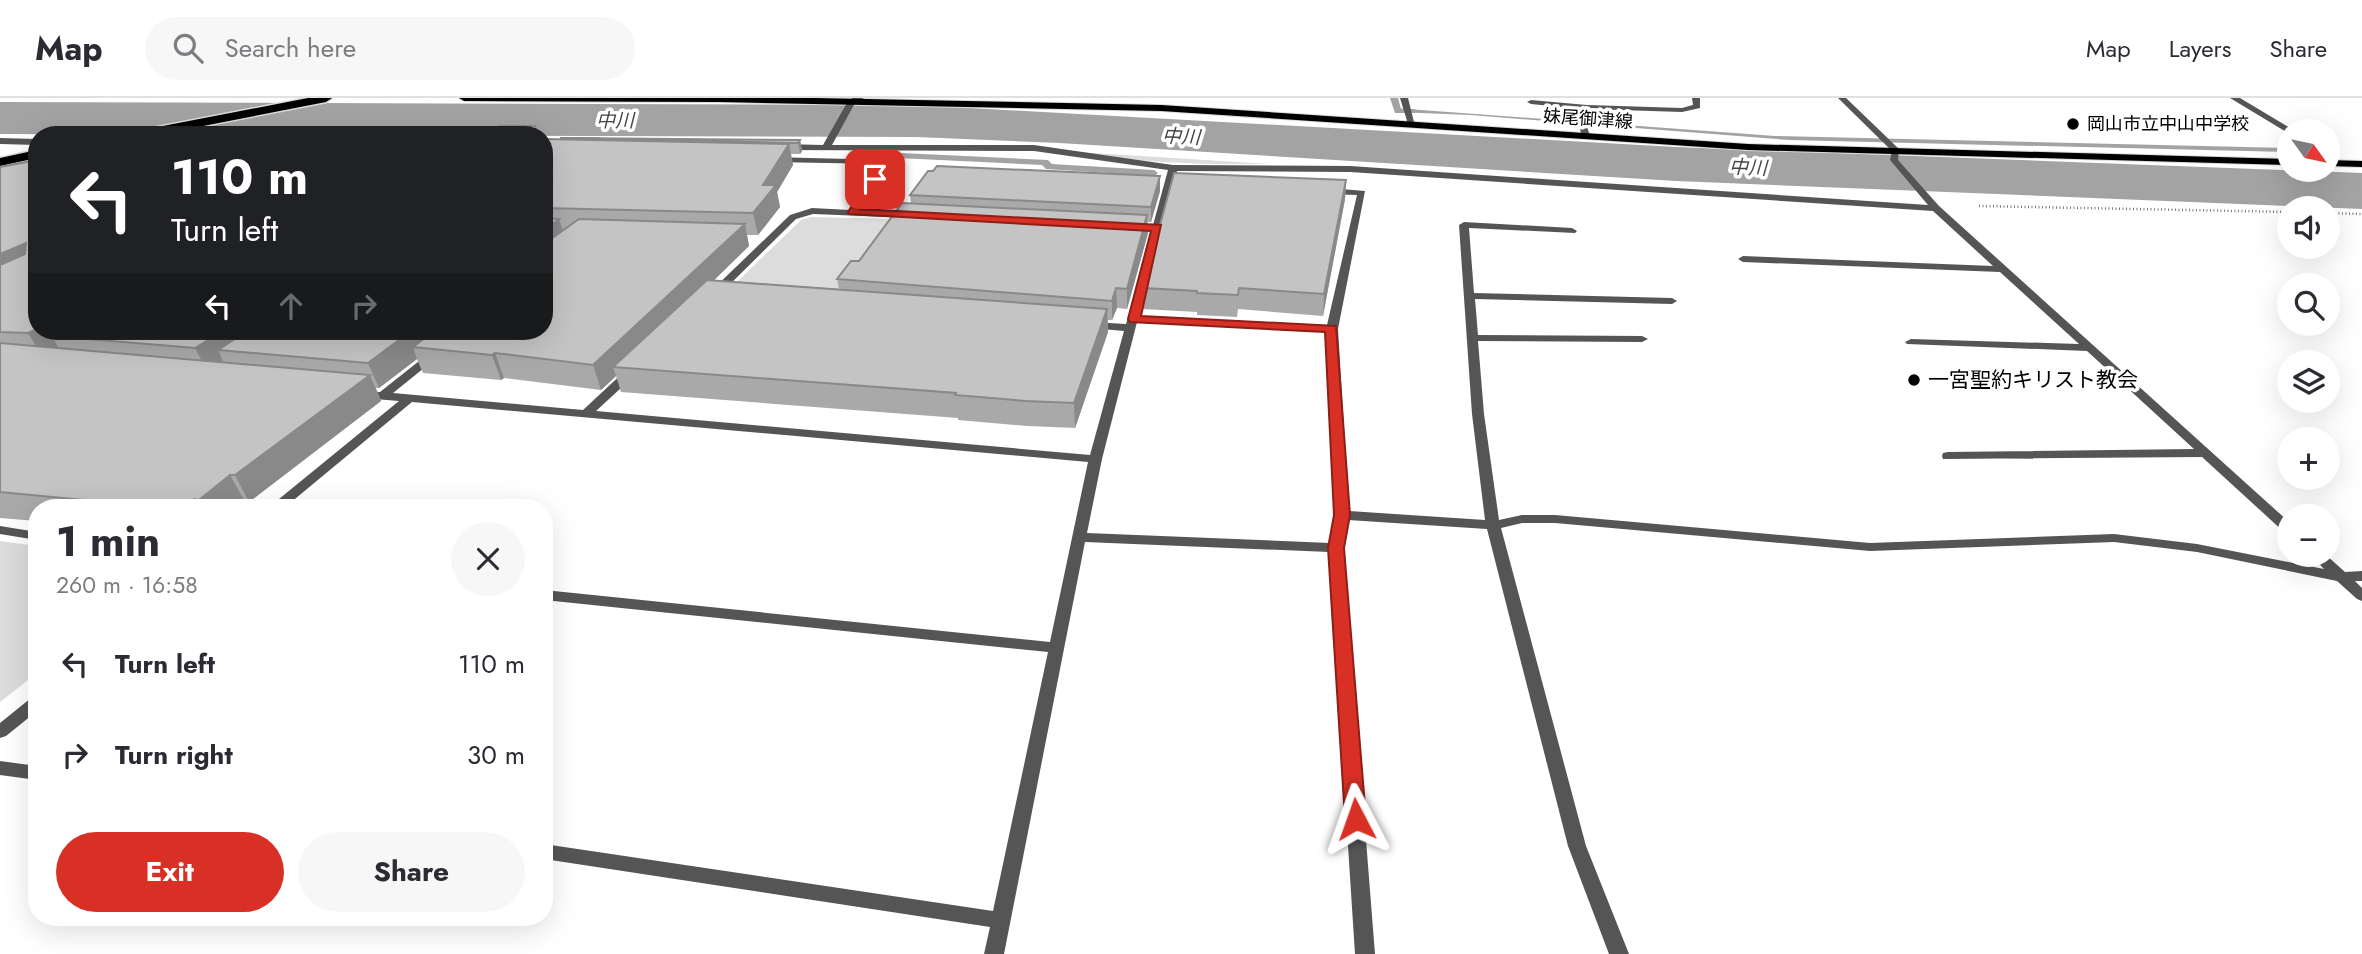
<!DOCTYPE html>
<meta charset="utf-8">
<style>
:root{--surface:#fff;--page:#f7f7f7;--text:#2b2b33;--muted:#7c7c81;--line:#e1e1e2;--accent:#d93025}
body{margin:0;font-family:Jost,"Noto Sans JP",sans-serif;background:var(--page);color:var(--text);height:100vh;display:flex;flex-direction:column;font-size:26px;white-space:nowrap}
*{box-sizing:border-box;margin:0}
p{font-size:23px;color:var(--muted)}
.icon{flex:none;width:38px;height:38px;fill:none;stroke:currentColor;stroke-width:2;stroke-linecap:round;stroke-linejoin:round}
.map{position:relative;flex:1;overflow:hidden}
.details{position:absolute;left:28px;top:401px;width:525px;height:427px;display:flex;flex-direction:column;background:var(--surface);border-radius:28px;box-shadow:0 7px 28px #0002}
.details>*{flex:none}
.banner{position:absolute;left:28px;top:28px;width:525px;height:214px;border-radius:28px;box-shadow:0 7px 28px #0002;background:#202124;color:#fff;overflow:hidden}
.needle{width:46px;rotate:123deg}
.controls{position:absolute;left:2277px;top:21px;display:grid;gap:14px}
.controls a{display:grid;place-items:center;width:63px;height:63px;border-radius:50%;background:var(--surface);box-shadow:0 7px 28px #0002;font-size:35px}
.pin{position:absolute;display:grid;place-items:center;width:60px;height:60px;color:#fff;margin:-30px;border-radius:14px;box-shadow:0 4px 10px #0006}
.me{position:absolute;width:77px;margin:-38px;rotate:356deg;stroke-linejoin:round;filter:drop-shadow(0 0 5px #0008)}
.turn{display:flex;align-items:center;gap:24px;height:147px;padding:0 28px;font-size:32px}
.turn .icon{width:91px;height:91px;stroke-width:2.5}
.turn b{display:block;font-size:49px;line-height:60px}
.lanes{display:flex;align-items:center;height:66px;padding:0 28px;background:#0003;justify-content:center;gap:35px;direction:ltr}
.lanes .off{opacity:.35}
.round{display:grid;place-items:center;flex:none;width:74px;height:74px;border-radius:37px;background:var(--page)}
.summary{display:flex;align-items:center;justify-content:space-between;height:119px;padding:0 28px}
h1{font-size:42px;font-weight:700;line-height:52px}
.cta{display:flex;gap:14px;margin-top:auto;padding:14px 28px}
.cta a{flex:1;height:80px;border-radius:42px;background:var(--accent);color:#fff;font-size:28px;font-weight:700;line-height:80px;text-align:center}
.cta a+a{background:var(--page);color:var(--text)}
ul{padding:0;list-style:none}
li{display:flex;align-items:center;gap:21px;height:91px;padding:0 28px}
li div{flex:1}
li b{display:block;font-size:26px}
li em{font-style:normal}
header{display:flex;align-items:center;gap:42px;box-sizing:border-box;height:98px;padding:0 35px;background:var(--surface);border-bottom:2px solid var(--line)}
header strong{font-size:33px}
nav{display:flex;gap:38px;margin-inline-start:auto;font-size:24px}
.search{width:490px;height:63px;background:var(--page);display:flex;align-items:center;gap:18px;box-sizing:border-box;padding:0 24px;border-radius:38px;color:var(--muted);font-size:26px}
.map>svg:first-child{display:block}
</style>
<header>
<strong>Map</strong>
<div class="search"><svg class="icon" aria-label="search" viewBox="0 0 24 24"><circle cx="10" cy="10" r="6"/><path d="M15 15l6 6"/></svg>Search here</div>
<nav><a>Map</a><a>Layers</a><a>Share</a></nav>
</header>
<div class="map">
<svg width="2362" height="856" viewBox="0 0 2362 856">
<rect width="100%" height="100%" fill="#fff"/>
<g fill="#dcdcdc">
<path d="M1077,54L1269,66C1205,67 1140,65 1077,54Z"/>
<polygon points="811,119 897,121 831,199 736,185 801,122"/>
<polygon points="0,443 37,448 37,575 0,604"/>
</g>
<polygon fill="#a3a3a3" points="1394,10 1775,38 2289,50 2289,54 1789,42 1470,17 1396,14"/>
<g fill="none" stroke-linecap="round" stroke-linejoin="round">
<g fill="#a3a3a3" fill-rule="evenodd">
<polygon points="1390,0 1398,0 1401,11 1414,11 1418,13 1414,15 1395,15"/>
<polygon points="901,55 1048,62 1052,66 1154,72 1158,75 1154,78 1046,71 1042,67 898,60 897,58"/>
</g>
<polygon fill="#a3a3a3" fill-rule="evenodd" points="0,4 916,7 1676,49 2362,75 2362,111 1676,83 1059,45 916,39 0,36"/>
<defs>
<g id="primary">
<polygon points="459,0 815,0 1161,7 1748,46 2289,61 2289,67 1748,52 1161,13 719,4 464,3"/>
<polygon points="2328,62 2362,63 2362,69 2328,68"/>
</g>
<g id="highway">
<polygon points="308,0 332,0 326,4 157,37 131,37 137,33"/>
<polygon points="37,52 37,60 0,68 0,60"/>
</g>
</defs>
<use href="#primary" stroke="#dbdbdb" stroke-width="2"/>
<use href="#highway" stroke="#dbdbdb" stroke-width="3"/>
<g stroke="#777" stroke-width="2.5" stroke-dasharray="1 2.5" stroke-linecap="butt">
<polyline points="1979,108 2289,114"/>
<polyline points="2328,115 2362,116"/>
</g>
<g fill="#555" fill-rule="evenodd">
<path d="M853,0H864L855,5L832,47H1034L1173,67L1350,68L1928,107L1890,62L1892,53L1838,0H1846L1899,51L1898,62L1939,108L2289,424V435L2284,434L2202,359L1943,361L1942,358L1943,355L1948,354L2194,351L2087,253L1907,246L1905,244L1911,241L2079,246L2000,174L1743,164L1738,161L1743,158L1993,168L1933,113L1350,74L1177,73L1139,218L1327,227L1357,97L1328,96L1323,93L1328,90L1365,93L1338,231L1349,413L1485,422L1472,316L1459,127L1464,124L1572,130L1577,133L1575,135L1469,130L1474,195L1672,200L1677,203L1672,206L1475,201L1478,237L1642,238L1648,241L1642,244L1478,243L1484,316L1499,422L1522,417H1555L1870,445L2114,436L2197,446L2324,471L2311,457H2326L2345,474L2362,473V483H2355L2362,490V503L2357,501L2337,483L2197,454L2114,444L1870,453L1555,425H1522L1501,430L1586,748L1629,856H1609L1568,748L1487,431L1348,422L1343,450L1375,856H1355L1329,454L1085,444L1004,856H984L990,829L544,761V746L993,813L1048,554L544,502V492L1050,544L1088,364L412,304L284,410H268L399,303L362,300L356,296L358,293L380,294L457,233H470L393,295L583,312L626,272H634V278L596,313L1090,357L1124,233L1091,230L1085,227L1091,224L1126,226L1151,133L1129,131L1124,128L1129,125L1153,127L1168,72L1034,53L781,52L777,49L781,46L823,47L848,3ZM1137,224L1327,234L1335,417L1330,445L1087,435L1102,361Z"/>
<polygon points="1400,0 1408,0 1415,28 1408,26"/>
<polygon points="1692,0 1700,0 1700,10 1682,14 1589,11 1583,16 1590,38 1586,41 1582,38 1575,15 1580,11 1531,6 1527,4 1531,2 1587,7 1682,10 1693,7"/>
<polygon points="2230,0 2240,0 2295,33 2288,35"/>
<polygon points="0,40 37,41 37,47 0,46"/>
<polygon points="770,59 889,62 890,64 859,112 913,114 918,117 913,120 813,116 796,121 718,198 710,198 710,194 790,117 812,110 850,112 880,66 773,64 769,61"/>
<polygon points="0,428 37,434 37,442 0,436"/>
<polygon points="37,598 37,613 6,638 0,640 0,625 31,600"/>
<polygon points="0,663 37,668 37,682 0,677"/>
</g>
<use href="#primary" fill="#000" fill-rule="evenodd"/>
<use href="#highway" fill="#000" fill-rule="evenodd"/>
</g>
<g fill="#a9a9a9">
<polygon points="560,40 800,42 802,53 800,56 791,56 793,67 777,94 780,109 758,137 747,137 749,148 714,182 839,191 837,181 859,163 911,106 910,97 1160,78 1160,93 1151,124 1147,124 1148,135 1127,211 1117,210 1112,222 1108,222 1108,234 1075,330 1028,328 958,322 958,320 621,294 616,278 601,292 504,280 501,282 423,275 417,261 379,290 376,290 381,303 249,404 245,404 238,410 37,410 37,423 0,420 0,69 37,233 544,233 544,41 560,41"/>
<polygon points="1346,82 1345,101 1323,218 1238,211 1237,219 1197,217 1197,214 1143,211 1143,190"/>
</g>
<g fill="#898989">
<polygon points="800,42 802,53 800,56 798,45"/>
<polygon points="789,46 793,67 777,94 780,109 758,137 753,115 763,87"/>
<polygon points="1160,78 1160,93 1151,124 1151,109"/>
<polygon points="1346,82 1345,101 1323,218 1324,196"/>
<polygon points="1147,117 1148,135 1127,211 1127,191"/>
<polygon points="559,121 566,143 544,160 544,132"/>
<polygon points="745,126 749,148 624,270 613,269 616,278 601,292 593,267"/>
<polygon points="26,145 37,164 0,185 0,156"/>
<polygon points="1116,190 1117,210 1112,222 1112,203"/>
<polygon points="1107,211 1108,234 1075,330 1074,305"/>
<polygon points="37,231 37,233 93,233 52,238 59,251 43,260 28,235"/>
<polygon points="223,233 274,233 218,252 224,265 208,275 195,250"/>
<polygon points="411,233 453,233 413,249 417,261 379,290 368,265"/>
<polygon points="495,255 504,280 501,282 492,257"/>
<polygon points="370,277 381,303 249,404 235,377"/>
<polygon points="230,377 245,404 238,410 203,410 199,402"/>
<polygon points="194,401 199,410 183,410"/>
</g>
<g fill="#c4c4c4" stroke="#898989" stroke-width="2">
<polygon points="499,28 535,28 537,37 486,37"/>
<polygon points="336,31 334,37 170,37 208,33"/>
<polygon points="560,40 800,42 798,45"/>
<polygon points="544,41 789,46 763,87 776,87 753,115 544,110"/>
<polygon points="37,62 37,231 28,235 0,234 0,167 25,156 26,145 0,156 0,69"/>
<polygon points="937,68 1160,78 1151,109 910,97 928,73 933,73"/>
<polygon points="1174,75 1346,82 1324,196 1239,190 1238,197 1197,195 1197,193 1143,190"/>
<polygon points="902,105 1147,117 1127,191 1116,190 1112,203 837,181 851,163 859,163"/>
<polygon points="544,120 559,121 544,132"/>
<polygon points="579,121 745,126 593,267 495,255 492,257 413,249 434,233 544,233 544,146"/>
<polygon points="707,182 1107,211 1074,305 1026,303 955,297 956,295 613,269"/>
<polygon points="61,233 223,233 195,250 52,238"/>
<polygon points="247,233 411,233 368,265 218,252"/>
<polygon points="0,245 370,277 235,377 230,377 199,402 194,401 183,410 126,410 111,408 115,405 0,394"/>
</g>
<polygon fill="#d93025" stroke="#8d1f18" stroke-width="2" points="871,78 880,81 860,111 1161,127 1141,218 1336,228 1350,417 1344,450 1366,721 1363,727 1356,729 1348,727 1345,721 1328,450 1334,417 1325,234 1130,224 1128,221 1151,133 849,116 848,114"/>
<g fill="#000" stroke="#fff" stroke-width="2.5">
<circle cx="2073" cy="26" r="7"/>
<circle cx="1914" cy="282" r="7"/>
</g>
<g text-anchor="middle" stroke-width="7" stroke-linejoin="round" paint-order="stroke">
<g font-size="18" fill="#000" stroke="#fff">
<text transform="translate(1588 21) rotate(4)" y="6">妹尾御津線</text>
</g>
<g font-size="18" fill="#000" stroke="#fff" text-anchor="start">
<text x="2087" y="32">岡山市立中山中学校</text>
</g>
<g font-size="19" font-style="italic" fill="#444" stroke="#fff">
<text x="615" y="29">中川</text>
<text transform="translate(1181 38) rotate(3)" y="7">中川</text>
<text transform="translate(1748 69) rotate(2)" y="7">中川</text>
</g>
<g font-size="21" fill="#000" stroke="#fff" text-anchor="start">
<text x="1928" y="289">一宮聖約キリスト教会</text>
</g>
</g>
</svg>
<div class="controls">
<a><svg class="needle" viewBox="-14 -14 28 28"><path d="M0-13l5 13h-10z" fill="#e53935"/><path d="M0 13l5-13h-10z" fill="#7c7c81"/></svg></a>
<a><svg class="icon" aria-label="sound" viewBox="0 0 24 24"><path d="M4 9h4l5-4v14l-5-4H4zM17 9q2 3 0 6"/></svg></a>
<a><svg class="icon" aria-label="search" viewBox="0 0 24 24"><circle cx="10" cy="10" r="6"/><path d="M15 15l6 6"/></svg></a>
<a><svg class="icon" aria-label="layers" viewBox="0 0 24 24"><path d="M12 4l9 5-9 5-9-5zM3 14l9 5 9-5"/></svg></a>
<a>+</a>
<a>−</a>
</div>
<div class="pin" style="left:875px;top:81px;background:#d93025"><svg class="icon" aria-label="arrive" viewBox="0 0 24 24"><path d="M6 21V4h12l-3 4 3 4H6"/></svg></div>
<svg class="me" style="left:1356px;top:721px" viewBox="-20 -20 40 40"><path d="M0-17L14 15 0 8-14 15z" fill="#d93025" stroke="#fff" stroke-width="4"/></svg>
<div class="banner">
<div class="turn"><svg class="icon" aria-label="left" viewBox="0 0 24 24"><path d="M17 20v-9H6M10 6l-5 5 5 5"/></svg><div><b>110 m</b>Turn left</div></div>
<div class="lanes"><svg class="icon" aria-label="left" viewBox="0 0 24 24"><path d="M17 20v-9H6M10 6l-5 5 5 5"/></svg><svg class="icon off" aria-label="ahead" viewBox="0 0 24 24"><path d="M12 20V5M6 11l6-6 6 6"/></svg><svg class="icon off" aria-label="right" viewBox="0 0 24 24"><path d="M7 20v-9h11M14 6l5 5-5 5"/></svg></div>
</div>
<section class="details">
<div class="summary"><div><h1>1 min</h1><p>260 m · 16:58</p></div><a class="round"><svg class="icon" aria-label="close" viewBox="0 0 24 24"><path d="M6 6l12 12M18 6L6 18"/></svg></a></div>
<ul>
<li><svg class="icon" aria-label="left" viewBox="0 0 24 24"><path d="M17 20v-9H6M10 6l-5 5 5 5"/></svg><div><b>Turn left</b></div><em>110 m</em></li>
<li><svg class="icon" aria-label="right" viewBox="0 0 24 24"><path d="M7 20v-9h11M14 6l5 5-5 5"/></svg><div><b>Turn right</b></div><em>30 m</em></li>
</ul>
<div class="cta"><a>Exit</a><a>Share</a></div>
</section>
</div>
